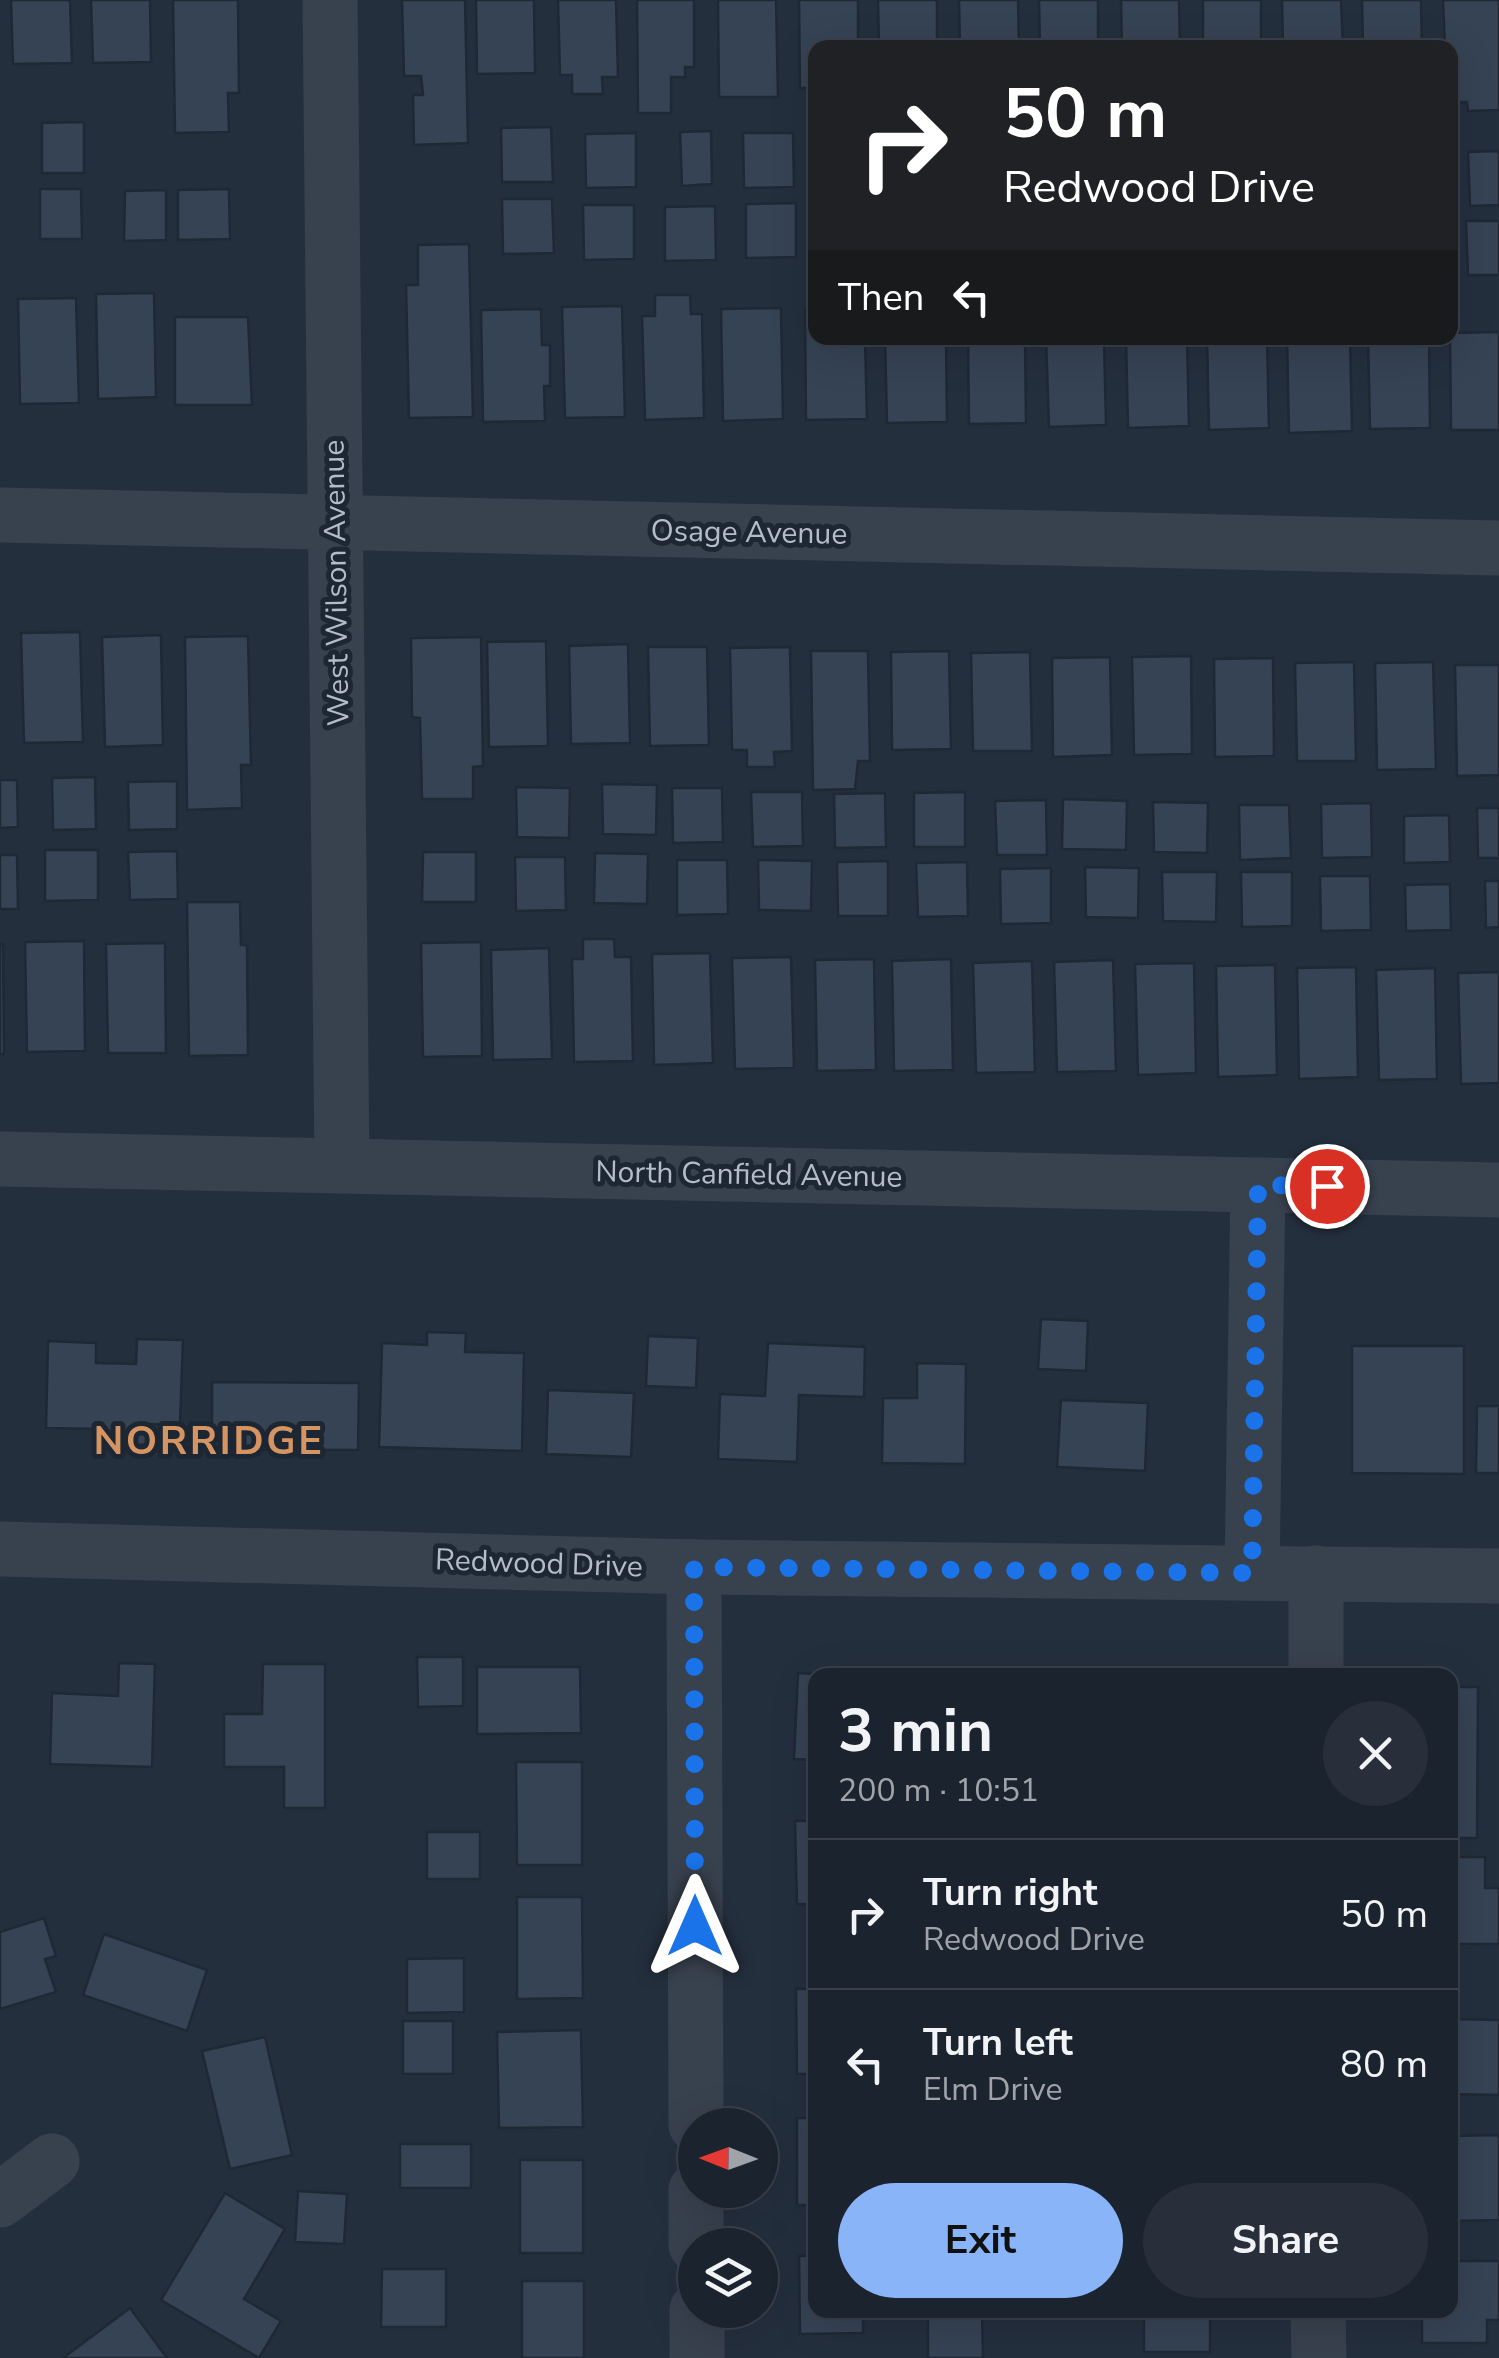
<!DOCTYPE html>
<meta charset="utf-8">
<style>
:root{--surface:#1b232e;--page:#282f3a;--text:#f1f3f6;--muted:#a0a4aa;--line:#39404a;--accent:#8ab4f8}
body{margin:0;font-family:"Nunito Sans",sans-serif;background:var(--page);color:var(--text);height:100vh;display:flex;flex-direction:column;font-size:38px;white-space:nowrap}
*{box-sizing:border-box;margin:0}
p{font-size:32px;color:var(--muted)}
.icon{flex:none;width:55px;height:55px;fill:none;stroke:currentColor;stroke-width:2;stroke-linecap:round;stroke-linejoin:round}
.map{position:relative;flex:1;overflow:hidden}
.details{position:absolute;left:808px;top:1668px;width:650px;height:650px;display:flex;flex-direction:column;background:var(--surface);border-radius:20px;box-shadow:0 10px 40px #0002,0 0 0 2px var(--line)}
.details>*{flex:none}
.banner{position:absolute;left:808px;top:40px;width:650px;height:305px;border-radius:20px;box-shadow:0 10px 40px #0002,0 0 0 2px var(--line);background:#202124;color:#fff;overflow:hidden}
.needle{width:65px;rotate:271deg}
.controls{position:absolute;left:678px;top:2108px;display:grid;gap:20px}
.controls a{display:grid;place-items:center;width:100px;height:100px;border-radius:50%;background:var(--surface);box-shadow:0 10px 40px #0002,0 0 0 2px var(--line);font-size:50px}
.pin{position:absolute;display:grid;place-items:center;width:85px;height:85px;color:#fff;margin:-42px;border:5px solid #fff;border-radius:50%;box-shadow:0 2px 10px #0007}
.me{position:absolute;width:110px;margin:-55px;rotate:0deg;stroke-linejoin:round;filter:drop-shadow(0 0 8px #0008)}
.turn{display:flex;align-items:center;gap:35px;height:210px;padding:0 30px;font-size:45px}
.turn .icon{width:130px;height:130px;stroke-width:2.5}
.turn b{display:block;font-size:70px;line-height:85px}
.then{display:flex;align-items:center;height:95px;padding:0 30px;background:#0003;gap:20px;font-size:38px}
.round{display:grid;place-items:center;flex:none;width:105px;height:105px;border-radius:52px;background:var(--page)}
.summary{display:flex;align-items:center;justify-content:space-between;height:170px;padding:0 30px}
h1{font-size:60px;font-weight:700;line-height:75px}
.button{display:flex;gap:20px;margin-top:auto;padding:20px 30px}
.button a{flex:1;height:115px;border-radius:60px;background:var(--accent);color:#111;font-size:40px;font-weight:700;line-height:115px;text-align:center}
.button a+a{background:var(--page);color:var(--text)}
ul{padding:0;list-style:none}
li{display:flex;align-items:center;gap:30px;height:150px;padding:0 30px;border-top:2px solid var(--line)}
li div{flex:1}
li b{display:block;font-size:38px}
li em{font-style:normal}
.map>svg:first-child{display:block}
</style>
<div class="map">
<svg width="1499" height="2358" viewBox="0 0 1499 2358">
<rect width="100%" height="100%" fill="#242f3e"/>
<g fill="#364354" stroke="#1f2835" stroke-width="2.5">
<polygon points="11,0 70,0 72,63 13,64"/>
<polygon points="91,0 150,0 151,62 93,63"/>
<polygon points="173,0 238,0 239,93 228,93 229,132 175,133"/>
<polygon points="402,0 465,0 468,143 414,145 413,95 423,95 421,76 404,76"/>
<polygon points="476,0 534,0 535,73 477,74"/>
<polygon points="558,0 616,0 618,77 602,77 603,94 572,94 572,75 560,75"/>
<polygon points="637,0 694,0 694,67 685,67 685,77 671,77 671,113 638,113"/>
<polygon points="718,0 776,0 778,97 719,97"/>
<polygon points="799,0 858,0 858,48 815,48 815,88 800,88"/>
<polygon points="878,0 937,0 937,48 879,48"/>
<polygon points="959,0 1018,0 1019,48 960,48"/>
<polygon points="1039,0 1098,0 1098,48 1040,48"/>
<polygon points="1121,0 1179,0 1180,48 1122,48"/>
<rect x="1203" y="0" width="58" height="48"/>
<polygon points="1282,0 1341,0 1343,48 1283,48"/>
<polygon points="1362,0 1421,0 1422,48 1363,48"/>
<polygon points="1443,0 1499,0 1499,110 1468,111 1467,102 1450,102 1450,48 1445,48"/>
<polygon points="84,122 84,173 42,173 42,123"/>
<polygon points="551,127 553,182 502,182 501,128"/>
<polygon points="711,131 712,184 682,186 680,132"/>
<polygon points="636,133 636,187 586,188 585,134"/>
<polygon points="743,133 793,133 794,187 744,188"/>
<polygon points="1499,151 1499,205 1470,206 1468,152"/>
<polygon points="40,189 81,189 82,239 40,239"/>
<polygon points="229,189 230,239 178,240 178,190"/>
<polygon points="166,190 166,240 124,241 125,191"/>
<polygon points="502,199 552,199 554,253 503,254"/>
<polygon points="796,203 796,257 746,258 746,204"/>
<polygon points="583,205 634,205 634,259 584,260"/>
<polygon points="715,206 716,260 665,261 665,207"/>
<polygon points="1466,221 1499,221 1499,275 1468,275"/>
<polygon points="469,244 473,417 409,418 406,285 418,285 418,245"/>
<polygon points="154,293 156,397 98,399 96,294"/>
<polygon points="655,295 690,295 691,314 702,314 704,418 645,420 642,316 655,316"/>
<polygon points="76,298 79,403 20,404 18,299"/>
<polygon points="622,306 625,417 565,418 562,307"/>
<polygon points="781,308 783,419 723,421 721,309"/>
<polygon points="541,309 542,345 550,345 550,386 544,386 545,421 483,422 481,310"/>
<polygon points="805,309 815,309 815,338 865,338 867,419 806,420"/>
<polygon points="175,317 248,317 252,405 175,405"/>
<polygon points="1499,332 1499,430 1451,430 1450,333"/>
<polygon points="885,338 946,338 947,422 887,423"/>
<polygon points="968,338 1025,338 1026,423 969,424"/>
<polygon points="1046,338 1104,338 1106,425 1049,427"/>
<polygon points="1126,338 1187,338 1189,426 1128,428"/>
<polygon points="1207,338 1267,338 1269,428 1209,430"/>
<polygon points="1287,338 1350,338 1352,431 1289,433"/>
<polygon points="1368,338 1429,338 1430,428 1370,429"/>
<polygon points="80,632 83,742 24,743 21,633"/>
<polygon points="161,635 163,745 105,747 102,637"/>
<polygon points="248,636 251,765 241,765 242,808 187,810 185,637"/>
<polygon points="481,637 483,766 473,767 473,799 422,799 420,718 412,717 411,638"/>
<polygon points="546,641 548,746 489,747 487,642"/>
<polygon points="628,644 630,743 571,744 569,646"/>
<polygon points="648,647 707,647 709,745 650,746"/>
<polygon points="790,647 792,751 774,752 775,767 747,767 747,750 732,750 730,648"/>
<polygon points="811,651 868,651 870,761 858,761 855,789 813,790"/>
<polygon points="949,651 951,749 892,750 891,652"/>
<polygon points="1030,652 1032,751 973,751 971,653"/>
<polygon points="1191,656 1192,754 1134,755 1132,657"/>
<polygon points="1110,657 1112,755 1053,757 1052,658"/>
<polygon points="1273,658 1274,756 1215,757 1214,659"/>
<polygon points="1354,662 1356,761 1297,761 1295,663"/>
<polygon points="1433,662 1436,769 1377,770 1375,663"/>
<polygon points="1455,665 1499,665 1499,775 1457,776"/>
<polygon points="95,777 96,829 53,830 52,778"/>
<polygon points="0,780 17,780 18,827 0,828"/>
<polygon points="177,781 177,829 129,830 128,782"/>
<polygon points="602,784 657,785 656,835 603,834"/>
<polygon points="516,787 570,788 569,838 517,837"/>
<polygon points="672,788 722,788 723,842 673,843"/>
<polygon points="751,792 802,792 803,846 753,847"/>
<polygon points="965,792 965,847 914,847 914,793"/>
<polygon points="885,793 886,847 835,848 834,794"/>
<polygon points="1063,799 1127,801 1126,850 1062,849"/>
<polygon points="1046,800 1047,855 997,855 995,801"/>
<polygon points="1153,802 1208,803 1207,853 1154,852"/>
<polygon points="1371,803 1372,857 1322,858 1321,804"/>
<polygon points="1239,805 1289,805 1291,858 1240,860"/>
<polygon points="1477,808 1499,808 1499,858 1478,858"/>
<polygon points="1449,815 1450,862 1404,863 1404,816"/>
<polygon points="45,850 98,850 98,900 45,901"/>
<polygon points="177,851 178,899 130,900 128,852"/>
<polygon points="423,852 476,852 476,902 422,902"/>
<polygon points="595,853 648,854 647,904 594,903"/>
<polygon points="0,855 17,855 18,909 0,909"/>
<polygon points="515,857 565,857 566,910 516,911"/>
<polygon points="677,860 727,860 728,914 677,915"/>
<polygon points="758,860 812,861 811,911 759,910"/>
<polygon points="888,861 888,916 838,916 837,862"/>
<polygon points="967,862 968,916 918,917 916,863"/>
<polygon points="1085,867 1139,868 1138,918 1086,917"/>
<polygon points="1051,868 1051,923 1001,924 1000,869"/>
<polygon points="1162,872 1217,872 1216,922 1163,921"/>
<polygon points="1241,872 1292,872 1292,926 1242,927"/>
<polygon points="1320,876 1370,876 1371,930 1321,931"/>
<polygon points="1485,881 1499,881 1499,927 1486,928"/>
<polygon points="1450,884 1451,930 1406,931 1405,885"/>
<polygon points="187,902 240,902 241,945 247,945 248,1055 189,1056"/>
<polygon points="583,939 614,939 615,957 631,957 633,1061 574,1062 572,959 583,959"/>
<polygon points="84,941 85,1051 27,1052 25,942"/>
<polygon points="481,942 482,1056 423,1057 421,943"/>
<polygon points="165,943 166,1053 108,1053 106,944"/>
<polygon points="0,944 3,944 4,1054 0,1054"/>
<polygon points="549,948 552,1059 493,1060 491,950"/>
<polygon points="710,953 713,1063 654,1065 652,954"/>
<polygon points="791,957 794,1068 735,1069 732,958"/>
<polygon points="874,959 876,1070 817,1071 815,960"/>
<polygon points="951,959 953,1070 894,1071 892,961"/>
<polygon points="1113,960 1116,1071 1057,1072 1054,962"/>
<polygon points="1032,961 1035,1072 976,1073 973,963"/>
<polygon points="1194,963 1196,1073 1138,1075 1135,964"/>
<polygon points="1275,965 1277,1075 1218,1077 1216,966"/>
<polygon points="1356,967 1358,1077 1299,1079 1297,968"/>
<polygon points="1435,968 1437,1079 1379,1080 1376,970"/>
<polygon points="1499,972 1499,1083 1461,1084 1458,973"/>
<polygon points="1041,1319 1088,1321 1086,1371 1038,1369"/>
<polygon points="427,1332 466,1333 465,1352 524,1353 522,1451 379,1447 382,1343 427,1345"/>
<polygon points="648,1336 698,1338 696,1388 646,1386"/>
<polygon points="137,1339 183,1340 180,1425 151,1424 150,1445 98,1444 99,1429 46,1428 48,1341 96,1343 96,1363 136,1364"/>
<polygon points="768,1343 865,1347 864,1397 799,1395 797,1462 718,1459 720,1394 765,1396"/>
<polygon points="1352,1346 1464,1346 1464,1474 1352,1473"/>
<polygon points="917,1363 966,1364 965,1464 882,1463 883,1398 917,1398"/>
<polygon points="212,1382 359,1383 358,1450 212,1450"/>
<polygon points="548,1390 634,1393 631,1457 546,1454"/>
<polygon points="1061,1400 1148,1403 1145,1471 1057,1467"/>
<polygon points="1477,1406 1499,1406 1499,1473 1476,1473"/>
<polygon points="417,1657 463,1657 463,1706 418,1707"/>
<polygon points="119,1663 155,1664 152,1767 50,1764 52,1693 118,1696"/>
<polygon points="263,1664 325,1664 325,1808 284,1808 284,1767 224,1767 224,1714 262,1714"/>
<polygon points="477,1667 580,1667 581,1733 477,1734"/>
<polygon points="798,1673 836,1675 815,1675 815,1760 794,1759"/>
<polygon points="1450,1687 1478,1687 1477,1838 1450,1838"/>
<polygon points="516,1762 582,1762 582,1865 517,1865"/>
<polygon points="795,1821 815,1821 815,1904 797,1904"/>
<rect x="427" y="1832" width="53" height="47"/>
<polygon points="1450,1857 1485,1857 1485,1888 1499,1888 1499,1944 1450,1944"/>
<polygon points="517,1897 582,1897 583,1998 517,1999"/>
<polygon points="44,1918 56,1956 45,1959 56,1992 0,2009 0,1932"/>
<polygon points="104,1934 207,1970 187,2031 83,1995"/>
<polygon points="464,1958 464,2012 407,2013 407,1959"/>
<polygon points="796,1989 815,1989 815,2074 797,2074"/>
<polygon points="1450,2019 1499,2020 1499,2095 1450,2094"/>
<rect x="403" y="2021" width="50" height="53"/>
<polygon points="581,2030 583,2127 499,2128 497,2032"/>
<polygon points="265,2037 292,2155 230,2169 202,2051"/>
<rect x="797" y="2118" width="18" height="87"/>
<polygon points="1499,2135 1499,2220 1450,2221 1450,2136"/>
<rect x="400" y="2144" width="71" height="44"/>
<rect x="520" y="2160" width="63" height="93"/>
<polygon points="298,2191 347,2194 344,2244 295,2242"/>
<polygon points="225,2193 285,2229 244,2299 281,2321 259,2358 161,2300"/>
<polygon points="799,2256 815,2256 815,2310 863,2310 863,2333 800,2334"/>
<polygon points="1450,2261 1499,2261 1499,2320 1487,2320 1487,2343 1422,2343 1422,2310 1450,2310"/>
<polygon points="382,2269 446,2269 446,2327 381,2327"/>
<rect x="522" y="2281" width="62" height="77"/>
<polygon points="130,2308 167,2358 63,2358"/>
<polygon points="928,2310 982,2310 983,2358 928,2358"/>
<rect x="1144" y="2310" width="66" height="42"/>
</g>
<g fill="none" stroke-linecap="round" stroke-linejoin="round">
<g stroke="#38414e" stroke-width="55">
<polyline points="330,0 342,1166"/>
<polyline points="0,515 1499,548"/>
<polyline points="0,1159 1499,1190"/>
<polyline points="0,1549 694,1567 1499,1576"/>
<polyline points="694,1567 696,2125"/>
<polyline points="1252,1573 1258,1185"/>
<polyline points="1316,1573 1316,1675"/>
<polyline points="696,2190 696,2245"/>
<polyline points="0,2200 52,2161"/>
<polyline points="697,2310 697,2358"/>
<polyline points="1318,2310 1319,2358"/>
</g>
</g>
<g fill="none" stroke-linecap="round" stroke-linejoin="round">
<polyline stroke="#1a73e8" stroke-width="18" stroke-dasharray="0 32.4" points="695,1926 694,1567 1252,1573 1258,1185 1327,1186"/>
</g>
<g text-anchor="middle" stroke-width="10" stroke-linejoin="round" paint-order="stroke">
<g font-size="30" fill="#b4bcc9" stroke="#1d2633">
<text transform="translate(749 532) rotate(1)" y="10">Osage Avenue</text>
<text transform="translate(336 583) rotate(-91)" y="10">West Wilson Avenue</text>
<text transform="translate(749 1174) rotate(1)" y="10">North Canfield Avenue</text>
<text transform="translate(539 1563) rotate(2)" y="10">Redwood Drive</text>
</g>
<g font-size="40" font-weight="bold" letter-spacing="2.5" fill="#d59563" stroke="#1d2633">
<text x="209" y="1454">NORRIDGE</text>
</g>
</g>
</svg>
<div class="controls">
<a><svg class="needle" viewBox="-14 -14 28 28"><path d="M0-13l5 13h-10z" fill="#e53935"/><path d="M0 13l5-13h-10z" fill="#a0a4aa"/></svg></a>
<a><svg class="icon" aria-label="layers" viewBox="0 0 24 24"><path d="M12 4l9 5-9 5-9-5zM3 14l9 5 9-5"/></svg></a>
</div>
<div class="pin" style="left:1327px;top:1186px;background:#d93025"><svg class="icon" aria-label="arrive" viewBox="0 0 24 24"><path d="M6 21V4h12l-3 4 3 4H6"/></svg></div>
<svg class="me" style="left:695px;top:1926px" viewBox="-20 -20 40 40"><path d="M0-17L14 15 0 8-14 15z" fill="#1a73e8" stroke="#fff" stroke-width="4"/></svg>
<div class="banner">
<div class="turn"><svg class="icon" aria-label="right" viewBox="0 0 24 24"><path d="M7 20v-9h11M14 6l5 5-5 5"/></svg><div><b>50 m</b>Redwood Drive</div></div>
<div class="then">Then<svg class="icon" aria-label="left" viewBox="0 0 24 24"><path d="M17 20v-9H6M10 6l-5 5 5 5"/></svg></div>
</div>
<section class="details">
<div class="summary"><div><h1>3 min</h1><p>200 m · 10:51</p></div><a class="round"><svg class="icon" aria-label="close" viewBox="0 0 24 24"><path d="M6 6l12 12M18 6L6 18"/></svg></a></div>
<ul>
<li><svg class="icon" aria-label="right" viewBox="0 0 24 24"><path d="M7 20v-9h11M14 6l5 5-5 5"/></svg><div><b>Turn right</b><p>Redwood Drive</p></div><em>50 m</em></li>
<li><svg class="icon" aria-label="left" viewBox="0 0 24 24"><path d="M17 20v-9H6M10 6l-5 5 5 5"/></svg><div><b>Turn left</b><p>Elm Drive</p></div><em>80 m</em></li>
</ul>
<div class="button"><a>Exit</a><a>Share</a></div>
</section>
</div>
